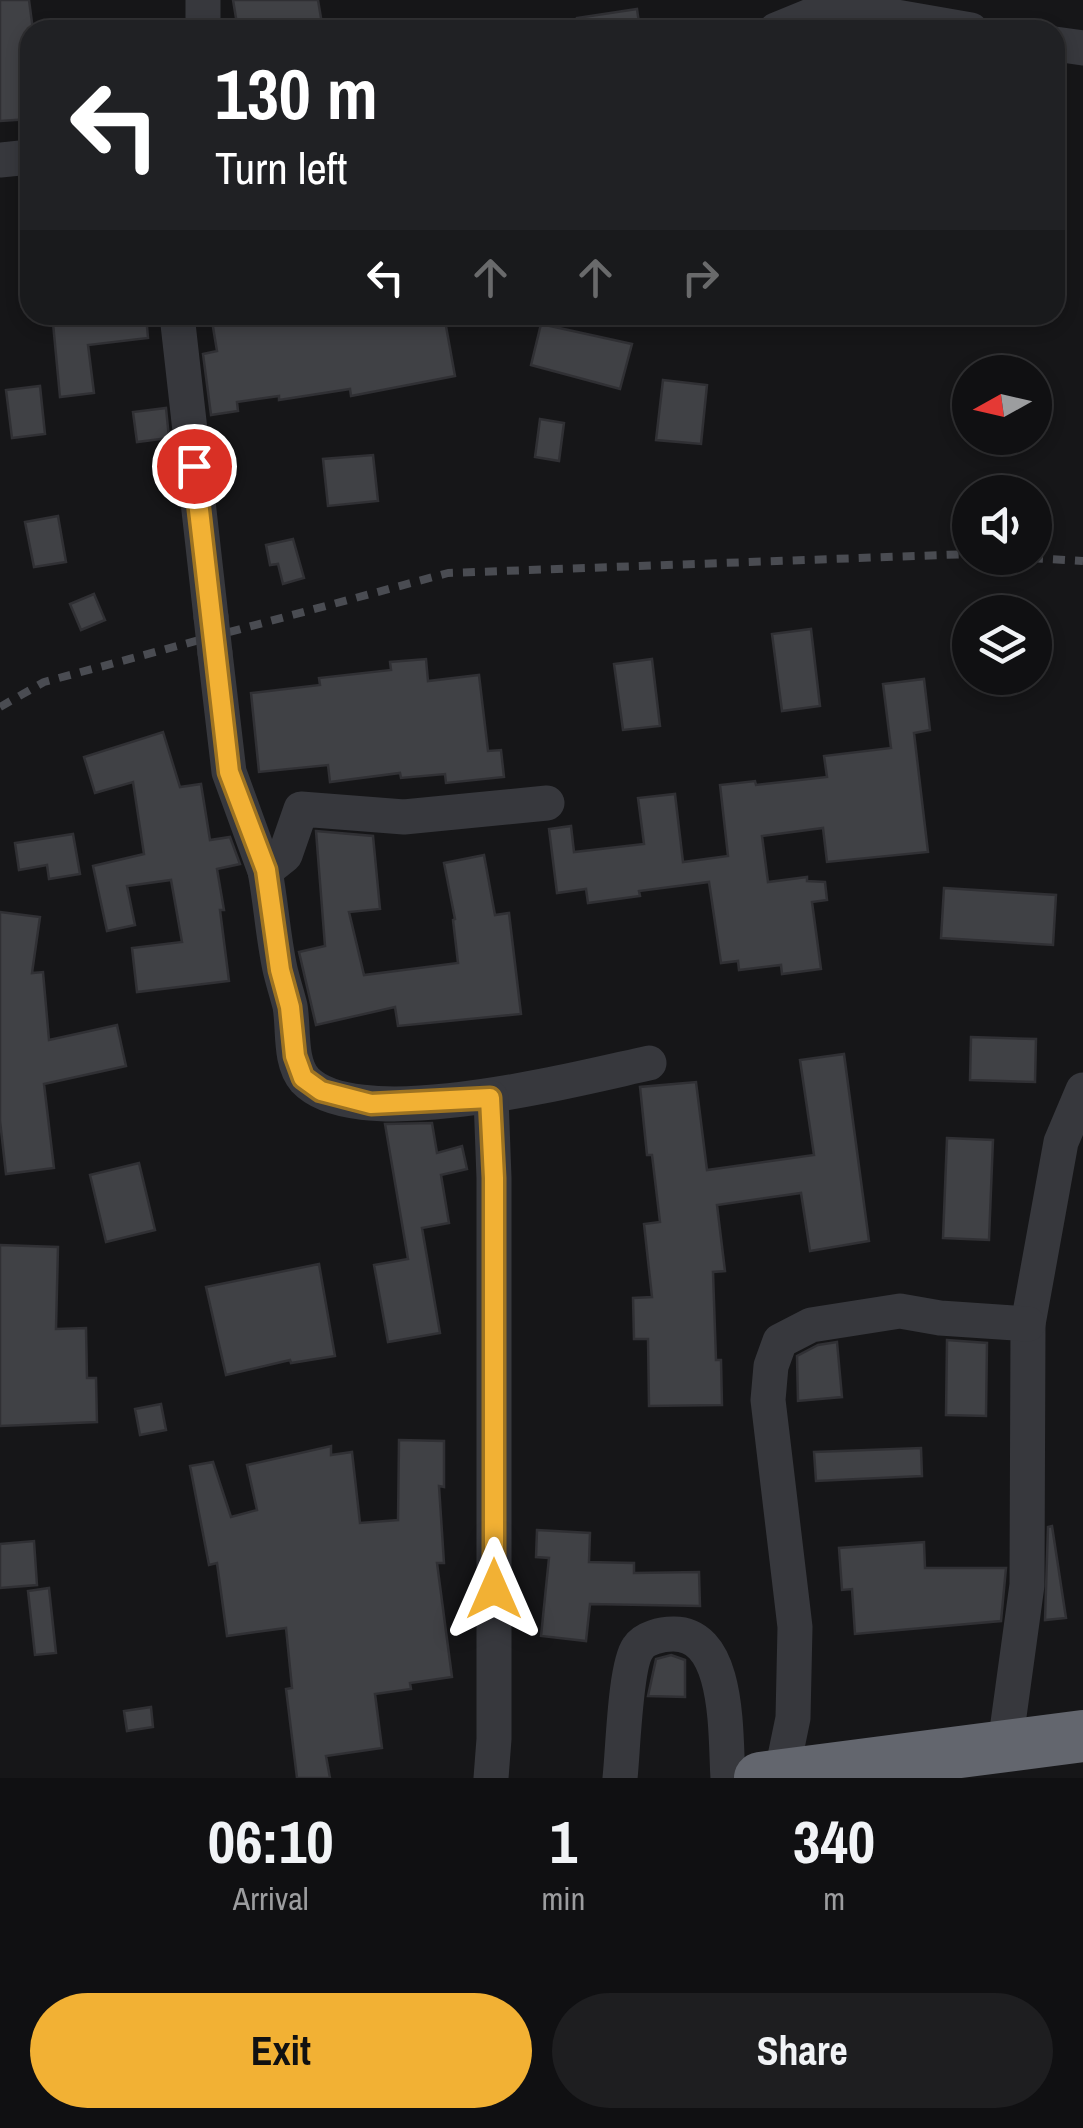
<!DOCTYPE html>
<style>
:root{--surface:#101012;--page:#1e1e20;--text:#f1f3f6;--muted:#9c9d9f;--line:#303032;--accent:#f2b134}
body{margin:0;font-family:"Archivo Narrow",sans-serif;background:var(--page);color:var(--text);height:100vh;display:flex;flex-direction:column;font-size:38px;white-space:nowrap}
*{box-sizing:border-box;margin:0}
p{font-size:32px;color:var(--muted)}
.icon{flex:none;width:55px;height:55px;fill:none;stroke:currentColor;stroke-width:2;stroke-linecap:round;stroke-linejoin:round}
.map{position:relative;height:1778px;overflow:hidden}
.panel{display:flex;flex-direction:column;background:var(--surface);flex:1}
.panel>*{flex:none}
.top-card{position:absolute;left:20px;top:20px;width:1045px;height:305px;border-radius:30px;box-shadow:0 5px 15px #0003,0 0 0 2px var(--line);background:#202124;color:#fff;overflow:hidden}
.needle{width:65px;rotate:262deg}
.fabs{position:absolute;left:952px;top:355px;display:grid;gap:20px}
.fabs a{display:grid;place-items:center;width:100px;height:100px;border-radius:50%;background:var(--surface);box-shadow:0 5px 15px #0003,0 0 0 2px var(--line);font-size:50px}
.pin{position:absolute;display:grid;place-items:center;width:85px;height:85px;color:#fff;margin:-42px;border:5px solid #fff;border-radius:50%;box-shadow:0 2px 10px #0007}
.me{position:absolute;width:110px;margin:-55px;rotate:0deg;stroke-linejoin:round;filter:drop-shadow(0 0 8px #0008)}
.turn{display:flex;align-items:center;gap:35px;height:210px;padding:0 30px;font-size:45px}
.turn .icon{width:130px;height:130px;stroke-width:2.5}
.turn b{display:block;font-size:70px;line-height:85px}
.lanes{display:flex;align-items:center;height:95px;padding:0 30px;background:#0003;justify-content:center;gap:50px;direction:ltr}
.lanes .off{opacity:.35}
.eta{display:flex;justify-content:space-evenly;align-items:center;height:170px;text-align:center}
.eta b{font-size:60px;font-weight:700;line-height:70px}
.cta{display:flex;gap:20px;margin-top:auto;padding:20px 30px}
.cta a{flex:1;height:115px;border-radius:60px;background:var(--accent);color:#111;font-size:40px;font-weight:700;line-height:115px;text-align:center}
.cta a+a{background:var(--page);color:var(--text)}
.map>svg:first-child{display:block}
</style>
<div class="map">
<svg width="1083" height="1778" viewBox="0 0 1083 1778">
<rect width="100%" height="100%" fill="#161618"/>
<g fill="#404145" stroke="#303034" stroke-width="2.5">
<polygon points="0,0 29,0 33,30 30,30 30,119 0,121"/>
<polygon points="233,0 318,0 323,30 238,30"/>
<polygon points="637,9 640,30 578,30 577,18"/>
<polygon points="117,315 146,315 148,338 88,345 94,393 60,397 53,323"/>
<polygon points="211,315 311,315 312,322 347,315 444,315 455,376 351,396 350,389 279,400 279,396 237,402 238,411 211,415 203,354 217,351"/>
<polygon points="541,324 632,344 620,389 531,365"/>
<polygon points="663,380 707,385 701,444 656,440"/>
<polygon points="40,386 45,434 12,438 6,390"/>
<polygon points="166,408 169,438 137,442 133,412"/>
<polygon points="540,419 564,423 559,461 535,457"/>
<polygon points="373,455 378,501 328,506 323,459"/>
<polygon points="58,516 66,562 34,567 25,522"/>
<polygon points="293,539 304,578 283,584 278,564 270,565 266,545"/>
<polygon points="94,594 105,620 81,630 70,604"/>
<polygon points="811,629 820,706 782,711 772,634"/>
<polygon points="426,659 428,681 479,675 488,751 501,750 504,777 446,783 445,774 401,778 400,773 330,782 328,765 259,772 251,693 320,685 319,678 391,670 390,662"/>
<polygon points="652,659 660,726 623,730 614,664"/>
<polygon points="924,679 930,730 914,733 928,852 827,862 823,828 762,836 768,882 807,877 807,881 825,882 827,900 812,902 821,969 782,974 781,965 739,970 738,961 721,963 709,882 639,891 640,896 588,903 586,889 557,893 549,829 571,826 574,852 644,844 638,798 675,794 683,862 728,856 720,785 755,781 756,785 827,777 824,756 891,748 883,684"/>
<polygon points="163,732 180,787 201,784 210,840 230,837 240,864 217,869 224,910 220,910 229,981 137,992 132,948 182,942 171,880 127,886 135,925 107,931 93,866 144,854 133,782 95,793 84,757"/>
<polygon points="316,831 373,836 380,909 349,912 364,975 458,963 453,920 455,919 444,863 484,855 495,915 509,913 521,1014 398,1026 395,1007 316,1025 299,952 325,946"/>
<polygon points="73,834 80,874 49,879 47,865 19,870 15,843"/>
<polygon points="944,888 1056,895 1053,945 941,938"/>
<polygon points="0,912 40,917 32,973 43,972 49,1040 117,1025 126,1066 44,1084 54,1168 6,1174 0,1121"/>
<polygon points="971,1037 1036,1039 1035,1082 970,1080"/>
<polygon points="844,1054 869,1241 810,1251 801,1193 717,1205 725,1271 713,1272 716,1360 721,1360 722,1405 649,1406 648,1339 634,1339 633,1298 652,1297 644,1224 660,1222 652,1155 647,1155 640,1087 696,1082 707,1170 814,1155 800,1060"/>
<polygon points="432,1123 437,1153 462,1146 467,1169 441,1175 449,1223 422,1228 440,1333 388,1342 374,1265 408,1259 385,1124"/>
<polygon points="947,1138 993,1140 989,1240 943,1238"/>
<polygon points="139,1163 155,1230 106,1242 90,1175"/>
<polygon points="0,1245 58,1247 56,1329 86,1328 87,1378 96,1378 97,1422 0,1426"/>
<polygon points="319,1264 335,1356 291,1363 290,1360 226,1375 206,1287"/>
<polygon points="947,1340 987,1343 986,1416 946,1415"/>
<polygon points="837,1342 842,1397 798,1401 797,1356 818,1345"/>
<polygon points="161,1404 166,1430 140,1435 135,1409"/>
<polygon points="399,1440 444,1441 444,1487 439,1486 444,1563 437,1563 452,1677 410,1683 411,1689 375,1694 382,1748 326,1756 330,1778 297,1778 286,1689 292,1688 286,1628 227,1636 217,1563 209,1565 190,1466 213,1462 231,1517 257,1510 247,1465 331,1446 331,1455 352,1452 360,1523 398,1520"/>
<polygon points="921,1448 922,1476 816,1481 814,1452"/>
<polygon points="1052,1526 1066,1618 1045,1620 1048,1527"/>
<polygon points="537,1530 590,1533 589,1562 634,1563 634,1573 699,1572 700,1606 590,1604 586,1641 541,1636 549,1558 536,1557"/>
<polygon points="34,1541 37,1585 0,1588 0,1544"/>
<polygon points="924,1542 925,1568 1006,1568 1001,1621 855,1634 852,1589 842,1590 839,1548"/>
<polygon points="49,1588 56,1653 35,1655 28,1591"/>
<polygon points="671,1655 685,1660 685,1697 648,1696 656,1659"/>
<polygon points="151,1707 153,1727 127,1731 124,1711"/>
</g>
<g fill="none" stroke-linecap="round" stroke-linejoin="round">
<g stroke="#37383d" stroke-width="35">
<polyline points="203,30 203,0"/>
<polyline points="776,30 810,16 856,10 971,30"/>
<polyline points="1055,44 1083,48"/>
<polyline points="0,160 30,157"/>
<polyline points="177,315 211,617"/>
<polyline points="215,653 229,772 265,871"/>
<path d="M547,803L404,817L301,809L285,855L265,871C271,903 273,937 280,969C283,982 287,994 290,1006C294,1028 289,1062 305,1080C358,1136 579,1078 649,1063"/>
<polyline points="491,1098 494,1178 494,1739 491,1778"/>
<polyline points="1005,1745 1027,1585 1028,1324 1061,1142 1083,1090"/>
<polyline points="781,1776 793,1718 795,1627 768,1400 771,1366 780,1341 811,1325 900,1311 940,1318 1028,1324"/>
<path d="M620,1778C623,1752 625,1666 638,1648C644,1638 662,1634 673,1634C731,1633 725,1737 728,1778"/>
</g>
<polyline stroke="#63666e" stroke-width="52" points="760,1778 1083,1736"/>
<g stroke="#4a4c52" stroke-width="8" stroke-dasharray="12 10" stroke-linecap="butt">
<polyline points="1031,558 1083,561"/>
<polyline points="0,707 44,682 448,573 970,554"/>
</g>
<polyline stroke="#37383d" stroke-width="35" points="211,617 215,653"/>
</g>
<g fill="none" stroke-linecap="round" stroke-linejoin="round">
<defs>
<polyline id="route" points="194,466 229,772 266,870 280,970 290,1007 295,1056 303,1078 321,1091 371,1104 490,1098 494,1178 494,1589"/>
</defs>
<use href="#route" stroke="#9d7322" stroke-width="25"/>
<use href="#route" stroke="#f2b134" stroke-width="18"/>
</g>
</svg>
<div class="fabs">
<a><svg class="needle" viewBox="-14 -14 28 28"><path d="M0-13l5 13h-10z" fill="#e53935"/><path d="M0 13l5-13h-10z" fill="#9c9d9f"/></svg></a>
<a><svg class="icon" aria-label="sound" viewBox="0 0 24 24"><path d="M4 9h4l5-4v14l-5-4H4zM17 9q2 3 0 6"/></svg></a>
<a><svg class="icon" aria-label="layers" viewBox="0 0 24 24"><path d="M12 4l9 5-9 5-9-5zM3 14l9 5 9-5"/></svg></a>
</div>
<div class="pin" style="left:194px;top:466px;background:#d93025"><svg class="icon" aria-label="arrive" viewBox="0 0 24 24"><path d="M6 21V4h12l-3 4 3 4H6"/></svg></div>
<svg class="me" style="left:494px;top:1589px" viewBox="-20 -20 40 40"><path d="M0-17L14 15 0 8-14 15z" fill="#f2b134" stroke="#fff" stroke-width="4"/></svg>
<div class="top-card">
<div class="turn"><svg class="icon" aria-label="left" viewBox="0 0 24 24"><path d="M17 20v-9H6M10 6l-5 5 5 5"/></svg><div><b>130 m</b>Turn left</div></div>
<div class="lanes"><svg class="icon" aria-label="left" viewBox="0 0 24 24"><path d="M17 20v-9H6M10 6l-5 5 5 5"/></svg><svg class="icon off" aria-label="ahead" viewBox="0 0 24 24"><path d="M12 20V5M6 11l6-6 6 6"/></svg><svg class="icon off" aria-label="ahead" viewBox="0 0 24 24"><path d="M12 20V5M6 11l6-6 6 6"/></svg><svg class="icon off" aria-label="right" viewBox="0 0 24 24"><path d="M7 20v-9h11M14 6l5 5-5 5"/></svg></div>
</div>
</div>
<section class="panel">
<div class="eta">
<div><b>06:10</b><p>Arrival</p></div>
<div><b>1</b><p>min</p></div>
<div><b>340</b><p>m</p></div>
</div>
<div class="cta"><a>Exit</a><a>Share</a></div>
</section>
